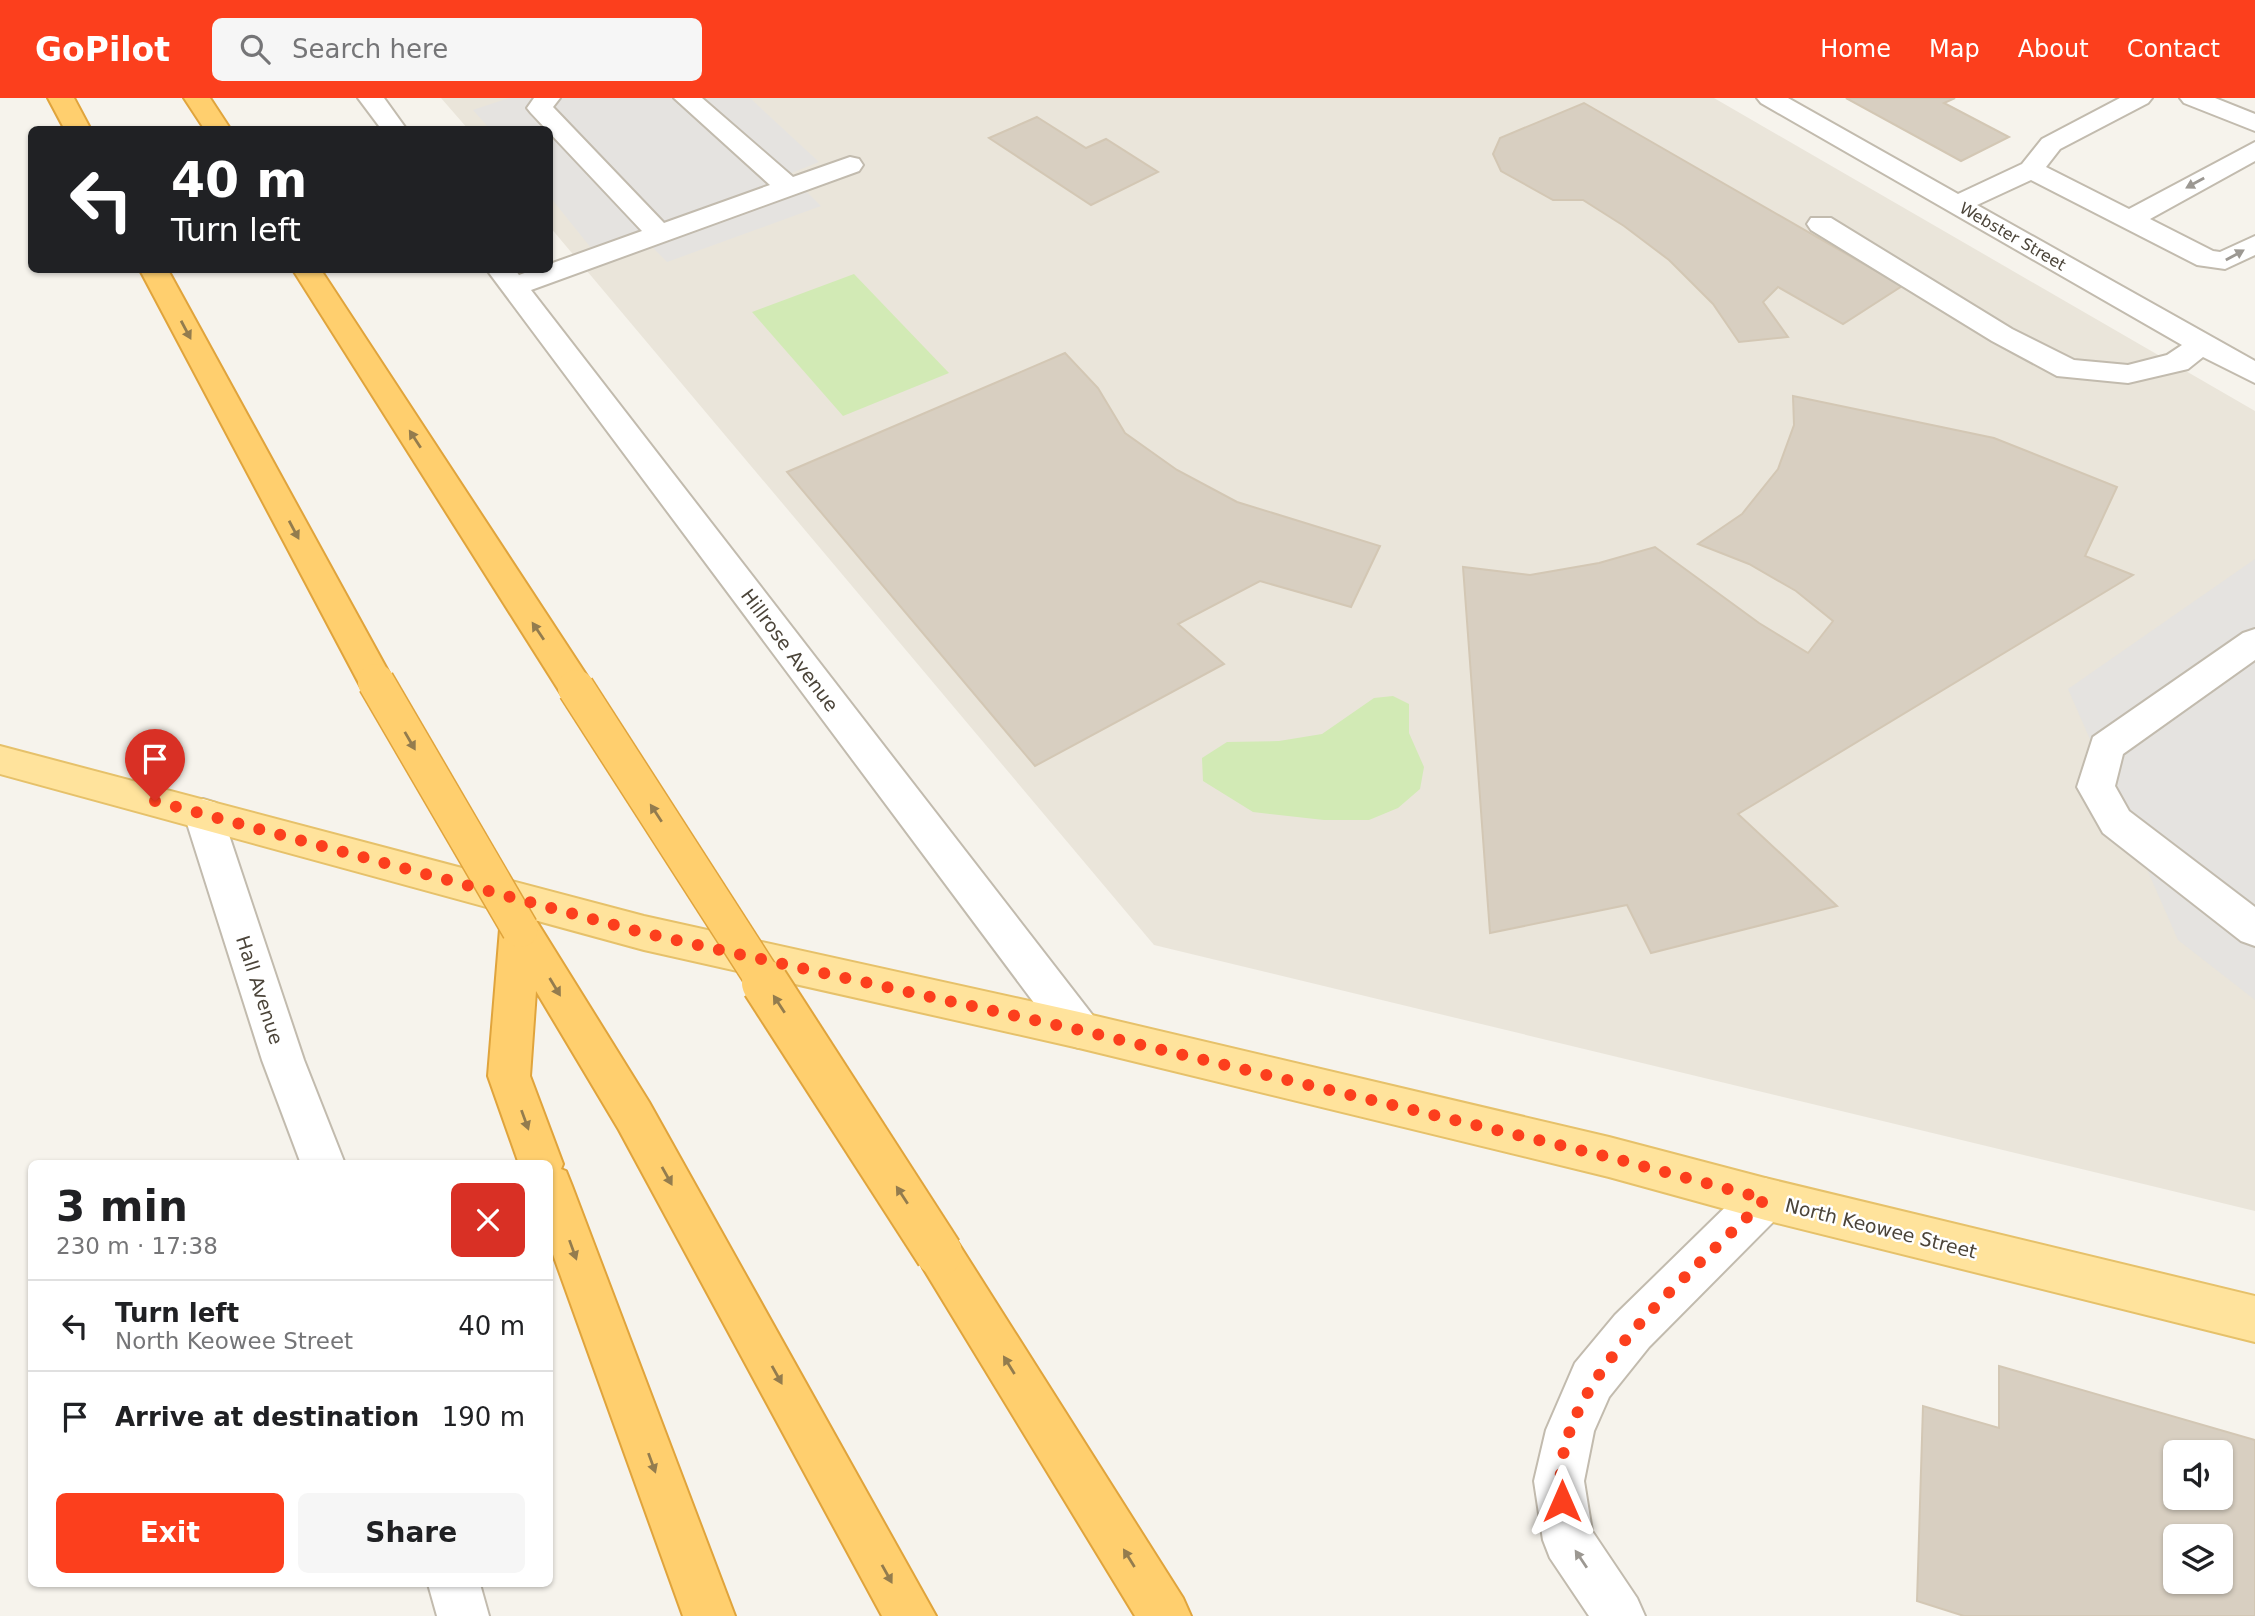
<!DOCTYPE html>
<meta charset="utf-8">
<style>
:root{--surface:#fff;--page:#f6f6f6;--text:#202124;--muted:#757577;--line:#e0e0e0;--accent:#fc3f1d}
body{margin:0;font-family:"DejaVu Sans",sans-serif;background:var(--page);color:var(--text);height:100vh;display:flex;flex-direction:column;font-size:26px;white-space:nowrap}
*{box-sizing:border-box;margin:0}
p{font-size:23px;color:var(--muted)}
.icon{flex:none;width:38px;height:38px;fill:none;stroke:currentColor;stroke-width:2;stroke-linecap:round;stroke-linejoin:round}
.map{position:relative;flex:1;overflow:hidden}
.details{position:absolute;left:28px;top:1062px;width:525px;height:427px;display:flex;flex-direction:column;background:var(--surface);border-radius:10px;box-shadow:0 2px 5px #0004}
.details>*{flex:none}
.banner{position:absolute;left:28px;top:28px;width:525px;height:147px;border-radius:10px;box-shadow:0 2px 5px #0004;background:#202124;color:#fff;overflow:hidden}
.fabs{position:absolute;left:2163px;top:1342px;display:grid;gap:14px}
.fabs a{display:grid;place-items:center;width:70px;height:70px;border-radius:10px;background:var(--surface);box-shadow:0 2px 5px #0004;font-size:35px}
.pin{position:absolute;display:grid;place-items:center;width:60px;height:60px;color:#fff;margin:-72px -30px;border-radius:50% 50% 50% 0;rotate:-45deg;box-shadow:0 0 7px #0007}
.pin .icon{rotate:45deg}
.me{position:absolute;width:77px;margin:-38px;rotate:0deg;stroke-linejoin:round;filter:drop-shadow(0 0 5px #0008)}
.turn{display:flex;align-items:center;gap:24px;height:147px;padding:0 28px;font-size:32px}
.turn .icon{width:91px;height:91px;stroke-width:2.5}
.turn b{display:block;font-size:49px;line-height:60px}
.round{display:grid;place-items:center;flex:none;width:74px;height:74px;border-radius:10px;background:var(--page)}
.head{display:flex;align-items:center;justify-content:space-between;height:119px;padding:0 28px}
h1{font-size:42px;font-weight:600;line-height:52px}
.cta{display:flex;gap:14px;margin-top:auto;padding:14px 28px}
.cta a{flex:1;height:80px;border-radius:10px;background:var(--accent);color:#fff;font-size:28px;font-weight:600;line-height:80px;text-align:center}
.cta a+a{background:var(--page);color:var(--text)}
ul{padding:0;list-style:none}
li{display:flex;align-items:center;gap:21px;height:91px;padding:0 28px;border-top:2px solid var(--line)}
li div{flex:1}
li b{display:block;font-size:26px}
li em{font-style:normal}
header{display:flex;align-items:center;gap:42px;box-sizing:border-box;height:98px;padding:0 35px;background:var(--accent);color:#fff}
header strong{font-size:33px}
nav{display:flex;gap:38px;margin-inline-start:auto;font-size:24px}
.search{width:490px;height:63px;background:var(--page);display:flex;align-items:center;gap:18px;box-sizing:border-box;padding:0 24px;border-radius:10px;color:var(--muted);font-size:26px}
.map>svg:first-child{display:block}
</style>
<header>
<strong>GoPilot</strong>
<div class="search"><svg class="icon" aria-label="search" viewBox="0 0 24 24"><circle cx="10" cy="10" r="6"/><path d="M15 15l6 6"/></svg>Search here</div>
<nav><a>Home</a><a>Map</a><a>About</a><a>Contact</a></nav>
</header>
<div class="map">
<svg width="2255" height="1518" viewBox="0 0 2255 1518">
<rect width="100%" height="100%" fill="#f6f3ec"/>
<polygon fill="#eae5da" points="441,0 1714,0 2255,313 2255,1113 1154,847 550,129 550,32 468,31"/>
<g fill="#d2eab5">
<polygon points="854,176 949,275 843,318 752,214"/>
<polygon points="1393,598 1409,606 1409,635 1424,669 1420,691 1398,710 1369,722 1324,722 1253,714 1203,683 1202,660 1227,644 1279,643 1322,636 1374,600"/>
</g>
<g fill="#e5e3e0">
<polygon points="509,0 750,0 819,64 789,76 821,108 667,164 653,150 604,166 550,99 550,32 490,31 473,12"/>
<polygon points="2255,461 2255,902 2178,842 2068,591"/>
</g>
<g fill="#d8cfc1" stroke="#d3c7b4" stroke-width="2" fill-rule="evenodd">
<polygon points="1846,0 1955,0 1944,5 2009,39 1961,63"/>
<polygon points="1584,5 1902,188 1843,226 1778,189 1763,204 1788,239 1739,244 1713,206 1669,162 1624,128 1583,102 1553,102 1501,73 1493,56 1500,40"/>
<polygon points="1037,19 1086,50 1106,41 1158,74 1091,107 989,40"/>
<polygon points="1065,255 1098,290 1125,335 1177,372 1237,404 1380,448 1351,509 1260,483 1178,526 1224,566 1035,668 787,374"/>
<polygon points="1793,298 1994,340 2117,389 2085,458 2133,477 1738,716 1837,808 1651,855 1627,807 1490,835 1463,469 1530,477 1599,465 1655,449 1759,525 1808,555 1833,523 1796,493 1749,466 1698,446 1742,416 1778,371 1794,327"/>
<path d="M1999,1268L2255,1342V1518H1964L1917,1503L1923,1308L1999,1330ZM2175,1354H2221V1400H2175ZM2175,1438H2221V1484H2175Z"/>
</g>
<g fill="none" stroke-linecap="round" stroke-linejoin="round">
<defs>
<g id="minor">
<polygon points="358,0 384,0 407,32 382,32"/>
<polygon points="534,0 560,0 553,9 664,125 770,87 674,0 702,0 793,79 850,59 859,61 863,67 859,73 531,192 1094,919 1100,932 1094,945 1079,950 1064,945 487,172 515,172 519,177 533,172 550,172 550,166 642,133 531,15 527,10"/>
<polygon points="1757,0 1788,0 1958,96 2022,66 2042,41 2120,0 2152,0 2148,5 2060,51 2046,69 2129,111 2255,44 2255,63 2150,121 2213,153 2220,154 2255,138 2255,157 2225,171 2197,167 2031,82 1977,107 2255,263 2255,285 2203,259 2188,271 2128,285 2057,278 1992,243 1811,132 1807,126 1811,120 1831,120 2012,231 2074,262 2128,267 2167,257 2182,247 1761,5"/>
<polygon points="2180,0 2215,0 2255,16 2255,33 2184,5"/>
<polygon points="2255,531 2255,562 2123,656 2115,688 2129,713 2255,809 2255,848 2241,843 2103,735 2077,689 2093,639 2243,535"/>
<polygon points="203,701 216,705 222,716 304,962 345,1066 301,1066 262,962 184,716 190,705"/>
<polygon points="1765,1080 1781,1086 1787,1101 1781,1116 1649,1249 1609,1299 1594,1333 1584,1383 1592,1433 1637,1500 1645,1518 1589,1518 1550,1460 1543,1442 1534,1383 1546,1332 1575,1265 1615,1217 1749,1086"/>
<polygon points="428,1486 480,1486 489,1518 437,1518"/>
</g>
<polygon id="major" points="0,648 644,818 1079,914 1609,1039 1765,1080 2255,1198 2255,1244 1765,1122 1609,1079 1079,950 644,852 0,676"/>
<g id="highway">
<polygon points="48,0 74,0 91,32 65,32"/>
<polygon points="184,0 210,0 231,32 205,32"/>
<polygon points="140,172 168,172 394,584 389,593 376,597 363,593"/>
<polygon points="293,172 321,172 589,581 594,590 589,599 576,603 563,599"/>
<polygon points="520,814 534,819 649,1004 936,1518 882,1518 619,1032 536,893 530,978 563,1066 561,1071 566,1073 572,1088 735,1518 683,1518 550,1148 550,1066 519,1066 488,978 500,831 506,819"/>
<polygon points="939,1133 955,1140 1183,1500 1191,1518 1135,1518 923,1170 916,1155 923,1140"/>
</g>
</defs>
<use href="#minor" stroke="#c2bbae" stroke-width="4"/>
<use href="#major" stroke="#e6c16a" stroke-width="4"/>
<use href="#highway" stroke="#e0a43c" stroke-width="4"/>
<use href="#minor" fill="#fff" fill-rule="evenodd"/>
<use href="#major" fill="#ffe39c" fill-rule="evenodd"/>
<use href="#highway" fill="#ffcf6e" fill-rule="evenodd"/>
<defs>
<g id="highway-bridge-far1">
<polyline points="376,584 520,831"/>
<polyline points="576,590 767,887"/>
</g>
<polyline id="highway-bridge" points="765,885 939,1155"/>
</defs>
<use href="#highway-bridge-far1" stroke="#e0a43c" stroke-width="39" stroke-linecap="butt"/>
<use href="#highway-bridge" stroke="#e0a43c" stroke-width="50" stroke-linecap="butt"/>
<use href="#highway-bridge-far1" stroke="#ffcf6e" stroke-width="36"/>
<use href="#highway-bridge" stroke="#ffcf6e" stroke-width="46"/>
</g>
<defs><path id="oneway-solid" d="M-6-.8H1V-3.2L6.5 0L1 3.2V.8H-6Z" transform="scale(1.75)"/></defs>
<g fill="#9c9892">
<use href="#oneway-solid" transform="translate(2195 85) rotate(151)"/>
<use href="#oneway-solid" transform="translate(2235 157) rotate(-29)"/>
<use href="#oneway-solid" transform="translate(1581 1461) rotate(-124)"/>
</g>
<g fill="#937c4e">
<use href="#oneway-solid" transform="translate(186 232) rotate(62)"/>
<use href="#oneway-solid" transform="translate(415 341) rotate(-123)"/>
<use href="#oneway-solid" transform="translate(294 432) rotate(62)"/>
<use href="#oneway-solid" transform="translate(538 533) rotate(-124)"/>
<use href="#oneway-solid" transform="translate(410 643) rotate(60)"/>
<use href="#oneway-solid" transform="translate(656 715) rotate(-123)"/>
<use href="#oneway-solid" transform="translate(555 889) rotate(59)"/>
<use href="#oneway-solid" transform="translate(779 906) rotate(-123)"/>
<use href="#oneway-solid" transform="translate(525 1022) rotate(70)"/>
<use href="#oneway-solid" transform="translate(667 1078) rotate(61)"/>
<use href="#oneway-solid" transform="translate(902 1097) rotate(-123)"/>
<use href="#oneway-solid" transform="translate(573 1152) rotate(70)"/>
<use href="#oneway-solid" transform="translate(1009 1267) rotate(-122)"/>
<use href="#oneway-solid" transform="translate(777 1277) rotate(61)"/>
<use href="#oneway-solid" transform="translate(652 1365) rotate(70)"/>
<use href="#oneway-solid" transform="translate(1129 1460) rotate(-122)"/>
<use href="#oneway-solid" transform="translate(887 1476) rotate(61)"/>
</g>
<g fill="none" stroke-linecap="round" stroke-linejoin="round">
<path stroke="#fc3f1d" stroke-width="12" stroke-dasharray="0 21.6" d="M155,703L644,835L1079,932L1609,1059L1765,1101C1693,1177 1544,1287 1562,1403"/>
</g>
<g text-anchor="middle" stroke-width="5" stroke-linejoin="round" paint-order="stroke">
<g font-size="16" fill="#4b4439" stroke="#fff">
<text transform="translate(2013 138) rotate(30)" y="6">Webster Street</text>
</g>
<g font-size="19" fill="#4b4439" stroke="#fff">
<text transform="translate(790 552) rotate(53)" y="7">Hillrose Avenue</text>
<text transform="translate(260 892) rotate(72)" y="7">Hall Avenue</text>
<text transform="translate(1881 1130) rotate(14)" y="7">North Keowee Street</text>
</g>
</g>
</svg>
<div class="fabs">
<a><svg class="icon" aria-label="sound" viewBox="0 0 24 24"><path d="M4 9h4l5-4v14l-5-4H4zM17 9q2 3 0 6"/></svg></a>
<a><svg class="icon" aria-label="layers" viewBox="0 0 24 24"><path d="M12 4l9 5-9 5-9-5zM3 14l9 5 9-5"/></svg></a>
</div>
<div class="pin" style="left:155px;top:703px;background:#d93025"><svg class="icon" aria-label="arrive" viewBox="0 0 24 24"><path d="M6 21V4h12l-3 4 3 4H6"/></svg></div>
<svg class="me" style="left:1562px;top:1403px" viewBox="-20 -20 40 40"><path d="M0-17L14 15 0 8-14 15z" fill="#fc3f1d" stroke="#fff" stroke-width="4"/></svg>
<div class="banner">
<div class="turn"><svg class="icon" aria-label="left" viewBox="0 0 24 24"><path d="M17 20v-9H6M10 6l-5 5 5 5"/></svg><div><b>40 m</b>Turn left</div></div>
</div>
<section class="details">
<div class="head"><div><h1>3 min</h1><p>230 m · 17:38</p></div><a class="round" style="background:#d93025;color:#fff"><svg class="icon" aria-label="close" viewBox="0 0 24 24"><path d="M6 6l12 12M18 6L6 18"/></svg></a></div>
<ul>
<li><svg class="icon" aria-label="left" viewBox="0 0 24 24"><path d="M17 20v-9H6M10 6l-5 5 5 5"/></svg><div><b>Turn left</b><p>North Keowee Street</p></div><em>40 m</em></li>
<li><svg class="icon" aria-label="arrive" viewBox="0 0 24 24"><path d="M6 21V4h12l-3 4 3 4H6"/></svg><div><b>Arrive at destination</b></div><em>190 m</em></li>
</ul>
<div class="cta"><a>Exit</a><a>Share</a></div>
</section>
</div>
